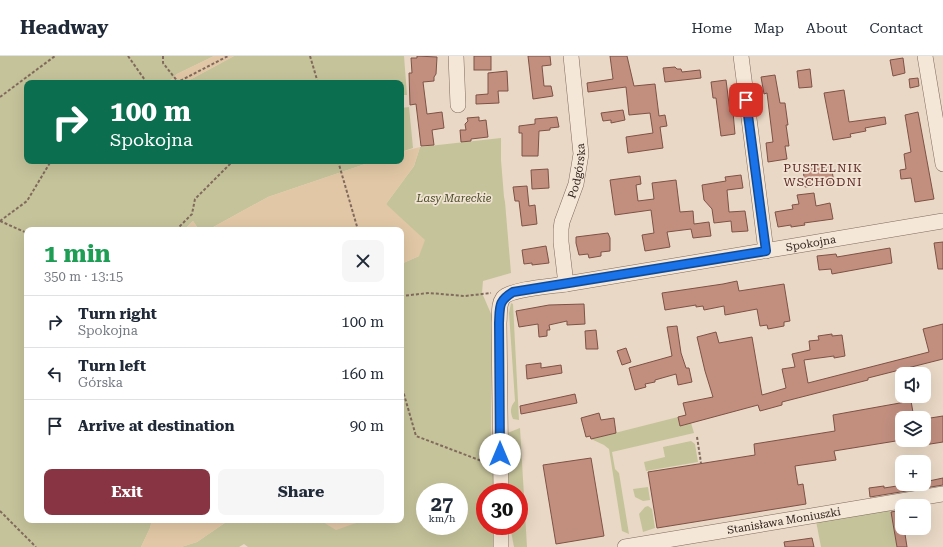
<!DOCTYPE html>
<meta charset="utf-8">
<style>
:root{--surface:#fff;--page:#f6f6f7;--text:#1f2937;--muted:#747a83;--line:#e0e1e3;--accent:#893443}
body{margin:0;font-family:"Roboto Serif",serif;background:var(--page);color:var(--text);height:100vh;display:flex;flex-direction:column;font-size:15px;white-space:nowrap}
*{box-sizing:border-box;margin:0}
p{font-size:13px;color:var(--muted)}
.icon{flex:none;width:22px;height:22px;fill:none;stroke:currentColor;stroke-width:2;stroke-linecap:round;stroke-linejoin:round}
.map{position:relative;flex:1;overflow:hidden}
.side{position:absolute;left:24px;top:171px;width:380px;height:296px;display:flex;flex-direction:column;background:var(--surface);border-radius:8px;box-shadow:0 4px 16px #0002}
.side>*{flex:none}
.banner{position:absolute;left:24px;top:24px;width:380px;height:84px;border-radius:8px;box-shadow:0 4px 16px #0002;background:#0b6e4f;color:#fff;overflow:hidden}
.controls{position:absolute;left:895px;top:311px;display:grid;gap:8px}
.controls a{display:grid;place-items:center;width:36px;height:36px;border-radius:8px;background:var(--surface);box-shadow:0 4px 16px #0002;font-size:20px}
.speed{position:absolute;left:416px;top:427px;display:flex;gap:8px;font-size:20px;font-weight:700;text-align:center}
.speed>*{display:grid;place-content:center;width:52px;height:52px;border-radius:50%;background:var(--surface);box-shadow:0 4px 16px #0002;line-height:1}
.speed small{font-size:10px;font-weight:400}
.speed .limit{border:6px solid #d22;background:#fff;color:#111}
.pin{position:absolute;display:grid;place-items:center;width:34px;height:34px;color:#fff;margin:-17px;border-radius:8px;box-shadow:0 2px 6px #0006}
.me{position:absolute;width:44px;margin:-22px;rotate:0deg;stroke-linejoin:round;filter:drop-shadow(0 0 3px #0008)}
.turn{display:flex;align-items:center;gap:14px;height:84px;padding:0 20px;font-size:18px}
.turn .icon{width:52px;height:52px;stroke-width:2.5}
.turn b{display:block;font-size:28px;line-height:34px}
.round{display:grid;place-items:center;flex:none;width:42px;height:42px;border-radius:8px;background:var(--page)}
.overview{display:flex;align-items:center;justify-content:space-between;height:68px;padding:0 20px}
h1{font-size:24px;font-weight:700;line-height:30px;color:#1e9e55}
.button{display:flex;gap:8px;margin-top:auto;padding:8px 20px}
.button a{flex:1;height:46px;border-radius:8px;background:var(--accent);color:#fff;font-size:16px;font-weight:700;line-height:46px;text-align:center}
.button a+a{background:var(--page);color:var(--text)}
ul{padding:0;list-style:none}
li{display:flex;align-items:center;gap:12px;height:52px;padding:0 20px;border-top:1px solid var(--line)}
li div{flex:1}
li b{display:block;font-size:15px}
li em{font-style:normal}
header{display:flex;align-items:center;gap:24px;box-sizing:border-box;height:56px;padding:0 20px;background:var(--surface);border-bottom:1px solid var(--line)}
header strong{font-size:19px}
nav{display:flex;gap:22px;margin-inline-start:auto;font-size:14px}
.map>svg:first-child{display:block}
</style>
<header>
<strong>Headway</strong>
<nav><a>Home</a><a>Map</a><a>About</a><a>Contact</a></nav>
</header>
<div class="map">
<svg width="943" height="491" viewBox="0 0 943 491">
<rect width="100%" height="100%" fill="#e9d8c5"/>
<g fill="#c5c39a" fill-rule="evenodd">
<polygon points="0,0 214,0 177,18 172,23 165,27 27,27 27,105 374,105 268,141 208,174 199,174 193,165 184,174 27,174 27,464 152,464 150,472 141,491 0,491"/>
<polygon points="234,0 404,0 407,39 401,39 401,27 184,27"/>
<polygon points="409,51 413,92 401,96 401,52"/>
<path d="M501,82V104L504,141L505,146L511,217L483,225L482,237L492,260L491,382L494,436H485V470H496V491H248L244,488L239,491H181L197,486L229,464H325L326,468L359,466L360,464H401V208L419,200L386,148L414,110L420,91ZM425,436H459V470H425Z"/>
<path d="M511,247L513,248L519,364L513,363C510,356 510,351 515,345L509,257Z"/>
<polygon points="678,361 680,370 691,367 694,377 612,396 615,413 619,417 629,478 622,475 609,393 604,389 591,383"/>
<polygon points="520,372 527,491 514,491 510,470 519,470 519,436 507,436 505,378"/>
<polygon points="691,385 695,388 698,406 646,415 644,406 665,401 663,391"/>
<polygon points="648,431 650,444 643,445 635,441 633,433"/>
<polygon points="648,450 652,453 655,472 643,476 639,458 645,451"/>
<polygon points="890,453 897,491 821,491 816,465"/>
</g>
<g fill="#e1c7a5">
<polygon points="214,0 234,0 184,27 165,27 172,23 177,18"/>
<polygon points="420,91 414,110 386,148 425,184 419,200 401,208 401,174 208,174 268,141 374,105 401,105 401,96"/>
<polygon points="193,165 199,174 184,174"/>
<polygon points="152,464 229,464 197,486 181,491 141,491 150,472"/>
<polygon points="325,464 360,464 359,466 336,474 326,468"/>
</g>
<g fill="#c28f7f" stroke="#7e5246">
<polygon points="417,0 437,1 436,18 434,21 434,25 423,26 427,58 442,56 444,72 432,74 434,89 421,90 416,48 410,49 409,17 412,17 411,2 417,2"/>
<rect x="474" y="0" width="17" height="14"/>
<polygon points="528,0 550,0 551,9 542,10 544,30 551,30 553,40 533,43"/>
<polygon points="610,0 627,0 634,30 655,28 659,60 665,59 667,70 660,71 663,92 628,97 626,81 653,77 650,57 629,59 626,31 588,36 587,27 613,23"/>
<polygon points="903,2 905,17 893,20 890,4"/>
<polygon points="675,11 677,13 681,13 682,16 700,14 701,22 665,26 663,12"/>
<polygon points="810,13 812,31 799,32 797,15"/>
<polygon points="507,15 508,35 498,35 499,47 476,48 476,39 488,38 488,17"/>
<polygon points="775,19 780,47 785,47 788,69 786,69 789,90 785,90 787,103 768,106 766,87 773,86 767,37 764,38 761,21"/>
<polygon points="918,22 919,30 910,32 909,23"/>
<polygon points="726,24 730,56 733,56 735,78 721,80 716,42 713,42 711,26"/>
<polygon points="844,34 849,66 885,61 886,68 865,72 866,75 850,78 851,81 833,84 824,37"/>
<polygon points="623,54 625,64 611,67 611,64 603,65 601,57"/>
<polygon points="918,56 934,143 915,146 911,122 901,123 900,114 906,113 904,98 911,96 905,59"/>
<polygon points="479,61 479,65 486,64 488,81 471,83 471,85 461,86 460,74 466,74 465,68 468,65 467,62"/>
<polygon points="557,61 559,71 550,72 550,74 539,75 538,100 522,100 522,77 519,77 519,70 535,68 535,63"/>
<polygon points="831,108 834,127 805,131 803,112"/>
<polygon points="548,113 549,132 532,133 531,114"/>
<polygon points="741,119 743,132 727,134 729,156 745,155 748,175 732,176 731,165 714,167 712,153 704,144 702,129 726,125 725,121"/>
<polygon points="640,120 641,128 636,129 638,145 654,143 652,127 676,124 680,156 693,155 694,168 709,166 711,180 693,182 691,173 667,176 670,191 645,195 642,179 654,177 651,154 615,159 610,124"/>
<polygon points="527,130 529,150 535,149 537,168 522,170 519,145 515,145 513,131"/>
<polygon points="814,137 816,150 830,147 833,163 804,167 805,169 791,171 791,169 778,171 775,156 793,153 792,149 799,148 797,139"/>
<polygon points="608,177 610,182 610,195 601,196 601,200 589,202 588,198 579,199 576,187 576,181"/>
<polygon points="943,186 943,213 938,213 934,187"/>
<polygon points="546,190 549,207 532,209 532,207 524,208 522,194"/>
<polygon points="890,192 892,207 832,218 831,213 819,214 817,200 836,198 837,201"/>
<polygon points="737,225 739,235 784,228 790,265 784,266 784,270 768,273 767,269 760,270 757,253 725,259 724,250 704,254 703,250 696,251 696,249 665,254 662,237 723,228"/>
<polygon points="584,248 585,268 567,269 567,265 549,269 550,274 547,274 547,280 539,281 538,268 519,271 516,255 549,249"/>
<polygon points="943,268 943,303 868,322 868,324 782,346 782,349 760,355 758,349 680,370 678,361 686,359 683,347 713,341 705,315 697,281 716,276 719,287 752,281 762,339 786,332 782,313 795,311 792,298 810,294 809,285 819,284 818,280 832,278 832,280 842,279 845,300 834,302 834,300 804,304 808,327 929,296 923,273"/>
<polygon points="677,270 681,297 686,312 689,312 692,326 678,329 676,318 655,324 655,326 645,328 646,331 635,334 629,312 672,300 667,271"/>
<polygon points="596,274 598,293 586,293 585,275"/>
<polygon points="626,292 631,306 622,309 617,295"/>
<polygon points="541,307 541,312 561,309 562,317 527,323 526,309"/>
<polygon points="575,338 577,347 521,358 520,350"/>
<polygon points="911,345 914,362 902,362 902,384 834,395 836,404 795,410 798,429 803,428 806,448 657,472 648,416 755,399 754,388 835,375 833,359"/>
<polygon points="599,357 601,364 614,362 616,377 591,383 590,380 586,381 581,362"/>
<polygon points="943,360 943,386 924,389 924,363"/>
<polygon points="591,402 604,480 556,488 543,409"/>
<polygon points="943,422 943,429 870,441 869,432 884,430 884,432 910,428 924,428 924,426"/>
<polygon points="902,454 902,478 905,478 907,491 897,491 891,456"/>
<polygon points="812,482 814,491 785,491 784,486"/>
</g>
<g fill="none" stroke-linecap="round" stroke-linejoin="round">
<defs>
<g id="minor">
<polyline points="456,0 458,49"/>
<polyline points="741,0 766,195"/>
<polyline points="925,0 943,108"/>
<path id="s1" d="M566,228L561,186V173L562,166L576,128L581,98L571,0"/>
<path id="s2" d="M501,436L499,267C500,259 498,249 503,242C510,233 553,230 566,228L943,165"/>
<polyline points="501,470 501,491"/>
<path id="s3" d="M625,491L943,438"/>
</g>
</defs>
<use href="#minor" stroke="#816a5d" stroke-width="16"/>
<g stroke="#816a5d" stroke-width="2" stroke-dasharray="3 2" stroke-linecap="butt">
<polyline points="128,0 147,27"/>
<polyline points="163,0 163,7 178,26"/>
<polyline points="310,0 318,27"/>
<polyline points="176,27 228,0"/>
<polyline points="0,41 55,0"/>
<polyline points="338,105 358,174"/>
<polyline points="0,165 27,145 51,105"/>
<polyline points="0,165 27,177"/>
<polyline points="176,174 192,158 195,143 233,105"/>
<polyline points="401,240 429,237 465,240 491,237"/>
<polyline points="401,328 416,380 487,407"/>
<polyline points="697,381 701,407"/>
<polyline points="0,455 36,491"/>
</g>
<use href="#minor" stroke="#f4e7d7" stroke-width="15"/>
</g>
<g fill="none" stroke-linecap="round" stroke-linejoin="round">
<defs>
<path id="route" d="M500,398L499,267C500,250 498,245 513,236L766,195L746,44"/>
</defs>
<use href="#route" stroke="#114b97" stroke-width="10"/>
<use href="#route" stroke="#1a73e8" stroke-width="7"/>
</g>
<g text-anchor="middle" stroke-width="3.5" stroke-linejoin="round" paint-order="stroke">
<g font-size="11" fill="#33251f" stroke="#f1e3d3">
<text dy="4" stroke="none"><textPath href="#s1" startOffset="116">Podgórska</textPath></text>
<text dy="4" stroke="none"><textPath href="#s2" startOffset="508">Spokojna</textPath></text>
<text dy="4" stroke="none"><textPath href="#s3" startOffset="161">Stanisława Moniuszki</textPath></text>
</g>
<g font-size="11" font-style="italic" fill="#4a4d28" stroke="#f1e3d3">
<text x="454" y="146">Lasy Mareckie</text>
</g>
<g font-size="12" letter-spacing="1" fill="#5b2623" stroke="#f1e3d3">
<text x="823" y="116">PUSTELNIK<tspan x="823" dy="14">WSCHODNI</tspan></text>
</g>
</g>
</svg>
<div class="controls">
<a><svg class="icon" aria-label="sound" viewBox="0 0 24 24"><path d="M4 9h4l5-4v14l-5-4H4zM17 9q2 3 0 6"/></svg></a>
<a><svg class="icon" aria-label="layers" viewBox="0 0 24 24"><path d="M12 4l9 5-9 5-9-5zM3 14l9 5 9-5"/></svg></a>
<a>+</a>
<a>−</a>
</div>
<div class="speed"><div>27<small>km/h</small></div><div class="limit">30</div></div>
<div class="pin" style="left:746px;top:44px;background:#d93025"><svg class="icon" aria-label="arrive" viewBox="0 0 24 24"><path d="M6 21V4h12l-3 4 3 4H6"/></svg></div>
<svg class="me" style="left:500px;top:398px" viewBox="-20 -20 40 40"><circle r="19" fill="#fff"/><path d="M0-13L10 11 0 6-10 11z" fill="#1a73e8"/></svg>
<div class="banner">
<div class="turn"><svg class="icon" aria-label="right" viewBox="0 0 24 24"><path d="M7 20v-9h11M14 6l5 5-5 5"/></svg><div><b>100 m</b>Spokojna</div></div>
</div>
<section class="side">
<div class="overview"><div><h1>1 min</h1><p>350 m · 13:15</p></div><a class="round"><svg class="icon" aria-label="close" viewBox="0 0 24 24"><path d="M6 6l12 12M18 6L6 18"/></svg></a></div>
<ul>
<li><svg class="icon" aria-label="right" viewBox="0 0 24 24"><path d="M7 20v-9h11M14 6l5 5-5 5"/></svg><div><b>Turn right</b><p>Spokojna</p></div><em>100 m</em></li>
<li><svg class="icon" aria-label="left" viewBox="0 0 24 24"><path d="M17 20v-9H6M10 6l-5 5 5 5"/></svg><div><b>Turn left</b><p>Górska</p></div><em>160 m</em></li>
<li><svg class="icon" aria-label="arrive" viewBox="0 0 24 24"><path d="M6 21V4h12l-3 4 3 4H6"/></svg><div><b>Arrive at destination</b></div><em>90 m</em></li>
</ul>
<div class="button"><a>Exit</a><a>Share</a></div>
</section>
</div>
